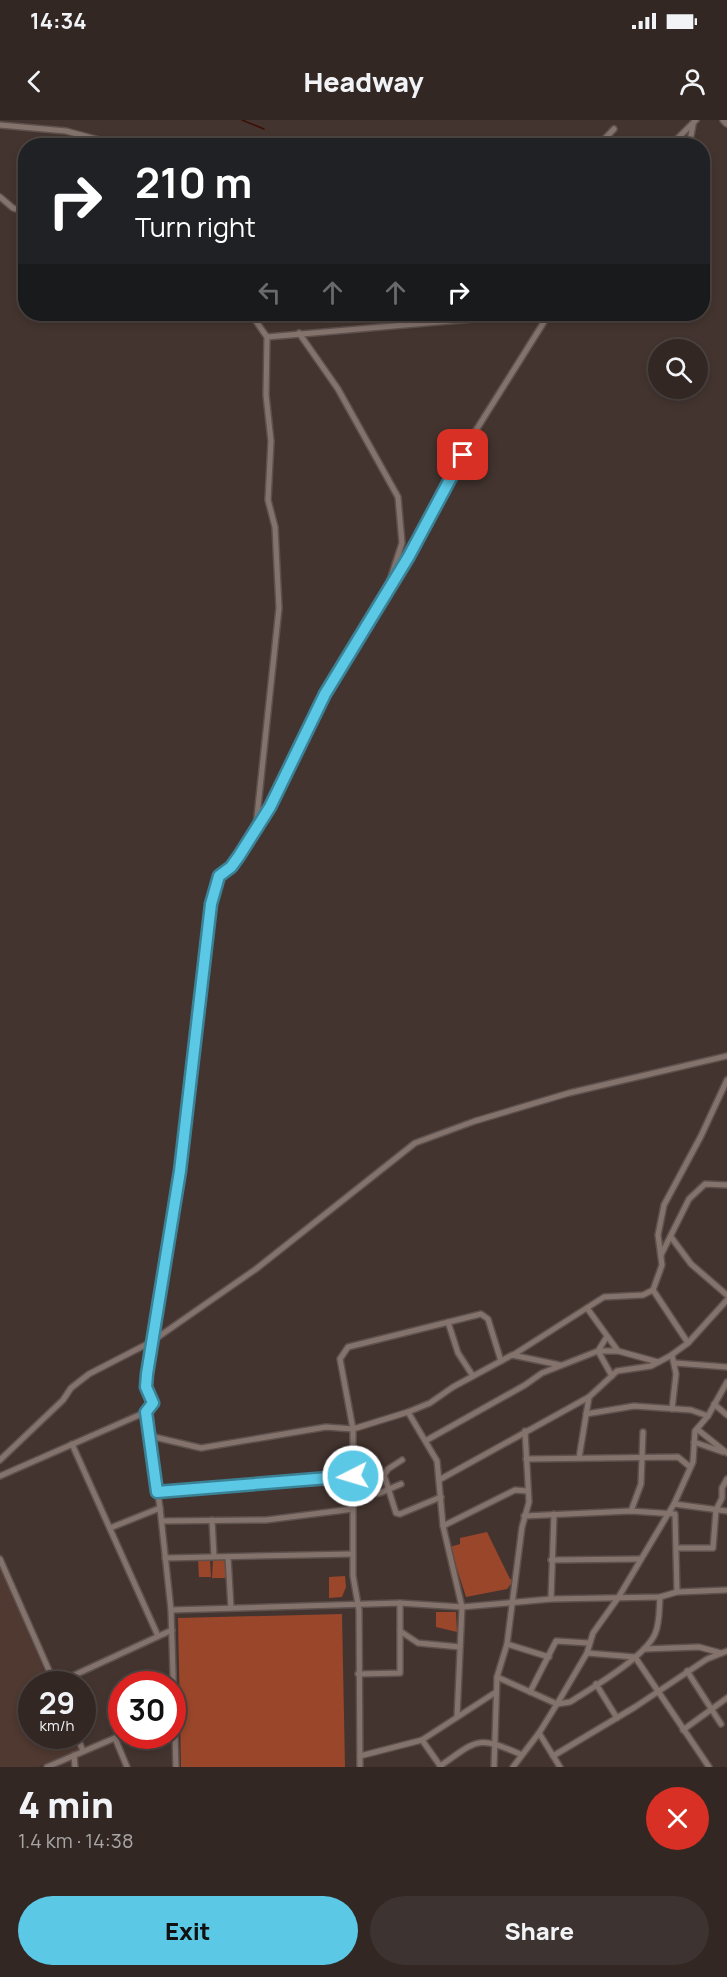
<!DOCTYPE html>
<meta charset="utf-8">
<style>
:root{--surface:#322723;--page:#3d3330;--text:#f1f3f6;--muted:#a8a5a6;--line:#4d4441;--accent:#5bc8e6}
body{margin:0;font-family:Manrope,sans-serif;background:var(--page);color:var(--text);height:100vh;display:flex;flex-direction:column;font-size:22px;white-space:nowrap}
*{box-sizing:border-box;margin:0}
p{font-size:20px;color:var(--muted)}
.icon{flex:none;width:33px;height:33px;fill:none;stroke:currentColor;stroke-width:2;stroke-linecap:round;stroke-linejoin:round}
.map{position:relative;height:1647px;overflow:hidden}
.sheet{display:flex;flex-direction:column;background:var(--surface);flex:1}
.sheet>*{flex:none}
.banner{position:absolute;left:18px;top:18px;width:692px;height:183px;border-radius:24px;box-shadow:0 3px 9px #0003,0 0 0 2px var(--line);background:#202124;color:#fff;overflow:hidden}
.fabs{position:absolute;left:648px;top:219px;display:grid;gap:12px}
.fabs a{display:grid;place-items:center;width:60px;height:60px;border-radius:50%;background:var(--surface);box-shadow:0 3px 9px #0003,0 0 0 2px var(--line);font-size:30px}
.speed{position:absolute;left:18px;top:1551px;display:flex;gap:12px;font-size:30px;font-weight:700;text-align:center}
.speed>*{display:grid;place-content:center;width:78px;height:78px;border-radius:50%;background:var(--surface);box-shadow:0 3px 9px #0003,0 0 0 2px var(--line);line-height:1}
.speed small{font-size:15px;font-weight:400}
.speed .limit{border:9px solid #d22;background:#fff;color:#111}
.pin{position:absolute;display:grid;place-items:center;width:51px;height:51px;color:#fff;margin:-26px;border-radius:12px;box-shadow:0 3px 9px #0006}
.me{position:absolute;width:66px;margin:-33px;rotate:265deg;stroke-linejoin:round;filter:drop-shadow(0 0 4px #0008)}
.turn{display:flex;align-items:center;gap:21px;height:126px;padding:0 18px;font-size:27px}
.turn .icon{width:78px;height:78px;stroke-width:2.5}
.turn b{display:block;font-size:42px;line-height:51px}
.lanes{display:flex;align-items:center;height:57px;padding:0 18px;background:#0003;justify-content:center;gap:30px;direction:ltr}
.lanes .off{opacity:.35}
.round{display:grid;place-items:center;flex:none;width:63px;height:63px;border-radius:32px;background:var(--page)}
.summary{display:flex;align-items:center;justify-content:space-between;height:102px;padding:0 18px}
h1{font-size:36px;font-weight:800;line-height:45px}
.cta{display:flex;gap:12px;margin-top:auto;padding:12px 18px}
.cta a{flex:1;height:69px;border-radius:36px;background:var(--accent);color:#111;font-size:24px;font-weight:800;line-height:69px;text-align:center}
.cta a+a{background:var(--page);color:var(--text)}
.status{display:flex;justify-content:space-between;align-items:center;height:42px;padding:0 30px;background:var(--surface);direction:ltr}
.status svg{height:16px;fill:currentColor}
header{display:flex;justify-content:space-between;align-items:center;height:78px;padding:0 18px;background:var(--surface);font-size:27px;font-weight:800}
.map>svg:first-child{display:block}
</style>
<div class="status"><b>14:34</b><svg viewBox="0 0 49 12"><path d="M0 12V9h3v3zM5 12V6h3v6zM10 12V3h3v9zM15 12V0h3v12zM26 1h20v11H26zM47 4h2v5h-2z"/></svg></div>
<header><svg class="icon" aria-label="back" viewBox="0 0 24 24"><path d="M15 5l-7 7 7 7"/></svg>Headway<svg class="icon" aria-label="person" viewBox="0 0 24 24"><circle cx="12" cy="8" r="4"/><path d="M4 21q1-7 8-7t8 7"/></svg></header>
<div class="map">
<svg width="727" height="1647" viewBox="0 0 727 1647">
<rect width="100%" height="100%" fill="#43342f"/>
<polygon fill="#4f3931" points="0,1447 50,1564 32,1564 32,1616 72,1616 79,1630 38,1647 0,1647"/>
<g fill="#9a462a">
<polygon points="487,1412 510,1459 514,1460 507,1469 466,1477 450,1427 460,1424 460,1418"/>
<polygon points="213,1439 226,1439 226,1458 212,1458"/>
<polygon points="198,1440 210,1440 211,1457 199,1457"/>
<polygon points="345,1456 346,1467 342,1477 329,1478 329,1457"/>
<polygon points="436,1492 456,1492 457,1512 436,1507"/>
<polygon points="342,1494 345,1647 181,1647 178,1498"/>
</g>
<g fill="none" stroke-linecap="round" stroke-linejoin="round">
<polyline stroke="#3b0f02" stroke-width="1.5" points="242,0 264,9"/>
<defs>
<g id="street">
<polyline points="0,5 66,11 122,26"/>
<polyline points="598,26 614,9"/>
<polyline points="670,26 696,0"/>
<polyline points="689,26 693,5"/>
<polyline points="0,77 13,88 26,92"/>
<polyline points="210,194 214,196 220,194"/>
<polyline points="251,194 267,217 266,275 271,321 268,380 275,407 279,488 256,706"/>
<polyline points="299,213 338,269 398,377 402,423 389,463"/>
<polyline points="267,217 531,194"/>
<polyline points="671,1117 691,1144 727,1175"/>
<polyline points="661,1135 689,1079 705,1064 727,1065"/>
<polyline points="653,1170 688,1223"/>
<polyline points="587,1188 618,1231 658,1242"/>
<polyline points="448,1202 458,1233 473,1256"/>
<polyline points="513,1235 604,1177 643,1175 653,1170 662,1145 658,1115 664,1085 701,1016 727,960"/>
<polyline points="675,1243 727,1247"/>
<polyline points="612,1256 598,1231 618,1231"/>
<polyline points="714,1284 727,1295"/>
<polyline points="672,1289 676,1254 672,1235"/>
<polyline points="408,1292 437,1341 443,1406 462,1487 457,1597"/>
<polyline points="586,1294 634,1286 691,1290 708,1296"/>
<polyline points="697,1309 727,1333"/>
<polyline points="150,1316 201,1328 326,1307 353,1309 408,1292 430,1283 453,1267 512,1235 560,1245"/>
<polyline points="427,1320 525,1265 542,1253 598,1231 606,1218"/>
<polyline points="694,1322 723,1332"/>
<polyline points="72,1324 158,1516"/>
<polyline points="579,1338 589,1277"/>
<polyline points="526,1339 678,1337 690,1347"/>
<polyline points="0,1340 63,1280 71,1268 89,1254 151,1222 256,1149 415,1023 475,1001 569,973 727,936"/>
<polyline points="402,1340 388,1349 384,1355 396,1393 400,1394 441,1377"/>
<polyline points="0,1356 146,1292"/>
<polyline points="439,1360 589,1277 617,1251 651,1246 670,1236 688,1223 727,1180"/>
<polyline points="157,1372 353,1356"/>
<polyline points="353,1376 380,1373 401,1364"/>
<polyline points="674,1384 727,1391"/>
<polyline points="631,1391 641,1364 643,1312"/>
<polyline points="524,1396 631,1391 675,1394 677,1472"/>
<polyline points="212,1400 214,1436"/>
<polyline points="162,1401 266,1400 353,1389"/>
<polyline points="443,1406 515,1370 527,1371"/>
<polyline points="110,1408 160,1388"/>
<polyline points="677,1428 713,1428 716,1390 722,1378 722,1368 727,1359"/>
<polyline points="228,1437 231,1488"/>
<polyline points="165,1438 353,1434"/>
<polyline points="0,1439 55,1564"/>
<polyline points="551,1440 640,1439"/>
<polyline points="551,1479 554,1394"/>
<polyline points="400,1483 400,1511 418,1523 460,1527"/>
<polyline points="171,1490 400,1483 462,1487 551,1479 660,1477 677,1472 727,1470"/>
<polyline points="507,1524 549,1537"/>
<polyline points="644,1529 699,1527 721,1533"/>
<polyline points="587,1533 635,1537 709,1647"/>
<polyline points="687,1551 721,1604"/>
<polyline points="358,1554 400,1553 400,1511"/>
<path d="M497,1557L557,1584L570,1582C592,1568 644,1538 655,1514C660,1503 659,1489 660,1477"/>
<polyline points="55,1564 172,1510"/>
<polyline points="596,1564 617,1598"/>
<polyline points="530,1572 556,1521 589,1523"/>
<polyline points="683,1610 727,1578"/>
<polyline points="539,1613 560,1647"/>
<polyline points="77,1616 83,1631"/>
<polyline points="115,1618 127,1647"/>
<polyline points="422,1620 441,1647"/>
<polyline points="74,1635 75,1647"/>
<polyline points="360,1636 422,1620 496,1572"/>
<polyline points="553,1636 635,1587 707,1539 727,1531"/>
<path d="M440,1646C478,1620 476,1615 520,1634"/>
<polyline points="47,1647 122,1615"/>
<polyline points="176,1647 171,1490 160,1388 146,1292 154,1283 146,1267 147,1254 180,1051 211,784 219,756 231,747 239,736 270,687 325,574 409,436 473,315 549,194"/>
<polyline points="360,1647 359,1490 353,1456 353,1309 340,1239 348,1227 481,1194 488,1199 501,1241"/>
<polyline points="494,1647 497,1557 507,1524 522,1407 529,1382 525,1311"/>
<polyline points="513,1647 539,1613 557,1584 587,1533 593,1513 618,1478 674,1384 693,1342 695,1311 708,1296 727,1262"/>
</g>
<polyline id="secondary" points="724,0 727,3"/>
</defs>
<use href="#street" stroke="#5d504d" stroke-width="8"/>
<use href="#secondary" stroke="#5d504d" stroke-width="10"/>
<use href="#street" stroke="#84736d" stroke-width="5"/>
<use href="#secondary" stroke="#84736d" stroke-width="7"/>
</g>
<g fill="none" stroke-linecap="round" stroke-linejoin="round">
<defs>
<polyline id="route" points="353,1356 157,1372 146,1292 153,1283 146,1267 147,1254 180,1051 211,784 219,756 231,747 239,736 270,687 325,574 409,436 463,335"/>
</defs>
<use href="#route" stroke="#3b8296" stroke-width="15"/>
<use href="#route" stroke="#5bc8e6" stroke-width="10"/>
</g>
</svg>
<div class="fabs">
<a><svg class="icon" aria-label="search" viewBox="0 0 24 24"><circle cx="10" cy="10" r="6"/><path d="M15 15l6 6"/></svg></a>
</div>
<div class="speed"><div>29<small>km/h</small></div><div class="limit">30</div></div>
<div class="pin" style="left:463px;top:335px;background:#d93025"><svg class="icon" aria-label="arrive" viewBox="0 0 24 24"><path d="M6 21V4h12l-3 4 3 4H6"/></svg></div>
<svg class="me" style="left:353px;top:1356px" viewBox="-20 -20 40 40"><circle r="17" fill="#5bc8e6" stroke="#fff" stroke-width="3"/><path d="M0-11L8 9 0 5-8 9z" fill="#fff"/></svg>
<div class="banner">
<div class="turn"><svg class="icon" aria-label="right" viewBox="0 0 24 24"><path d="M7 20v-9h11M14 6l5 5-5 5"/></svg><div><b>210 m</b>Turn right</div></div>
<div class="lanes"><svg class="icon off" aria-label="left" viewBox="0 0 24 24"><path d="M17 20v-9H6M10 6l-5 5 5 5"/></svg><svg class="icon off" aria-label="ahead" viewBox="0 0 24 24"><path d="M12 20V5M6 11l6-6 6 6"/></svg><svg class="icon off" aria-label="ahead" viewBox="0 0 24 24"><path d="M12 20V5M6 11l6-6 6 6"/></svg><svg class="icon" aria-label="right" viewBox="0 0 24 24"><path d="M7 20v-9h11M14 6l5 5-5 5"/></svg></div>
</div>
</div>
<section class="sheet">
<div class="summary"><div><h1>4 min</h1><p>1.4 km · 14:38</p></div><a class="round" style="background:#d93025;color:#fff"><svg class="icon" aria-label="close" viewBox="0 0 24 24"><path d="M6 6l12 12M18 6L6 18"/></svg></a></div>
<div class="cta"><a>Exit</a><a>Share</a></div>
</section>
